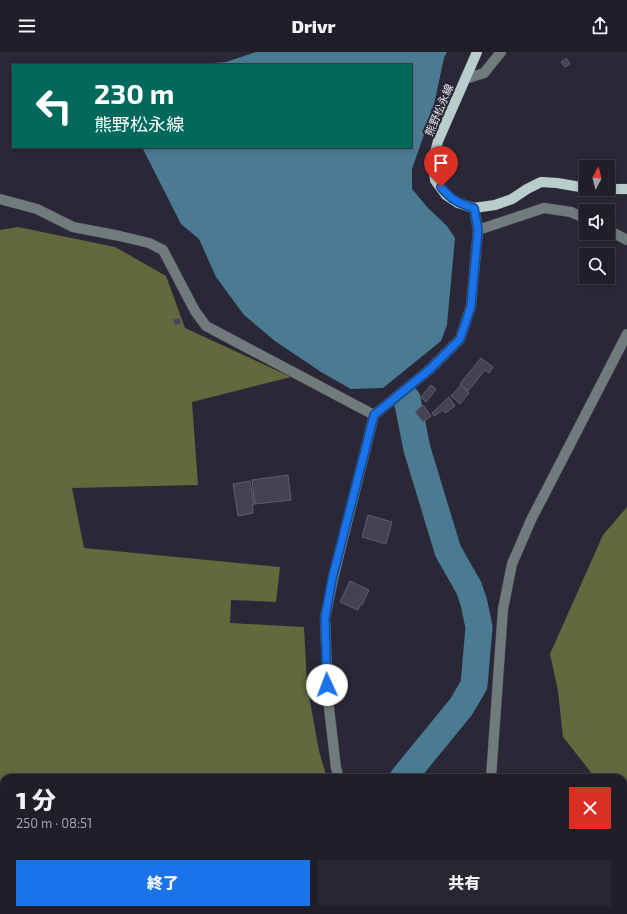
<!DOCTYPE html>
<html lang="ja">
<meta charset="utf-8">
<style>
:root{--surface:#201e28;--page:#282730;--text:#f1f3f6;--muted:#a2a2a8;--line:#3d3c45;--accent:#1a73e8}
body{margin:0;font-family:"Exo 2","Noto Sans JP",sans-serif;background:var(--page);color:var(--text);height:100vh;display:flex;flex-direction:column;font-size:15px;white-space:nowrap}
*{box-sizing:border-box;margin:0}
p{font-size:13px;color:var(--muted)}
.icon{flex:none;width:22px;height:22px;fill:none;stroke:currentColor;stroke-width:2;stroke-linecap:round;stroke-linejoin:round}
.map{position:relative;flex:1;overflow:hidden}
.sheet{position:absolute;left:0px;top:722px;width:627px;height:140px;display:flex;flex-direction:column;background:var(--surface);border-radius:12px 12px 0 0;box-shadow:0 2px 6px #0003,0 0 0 1px var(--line)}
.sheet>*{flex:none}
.hud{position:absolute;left:12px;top:12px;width:400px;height:84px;border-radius:0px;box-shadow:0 2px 6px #0003,0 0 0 1px var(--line);background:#00695c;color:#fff;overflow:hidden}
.needle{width:26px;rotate:7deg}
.buttons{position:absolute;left:579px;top:108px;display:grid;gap:8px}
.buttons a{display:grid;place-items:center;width:36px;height:36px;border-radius:0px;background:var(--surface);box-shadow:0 2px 6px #0003,0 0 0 1px var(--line);font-size:20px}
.pin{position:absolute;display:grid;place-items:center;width:34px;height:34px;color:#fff;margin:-41px -17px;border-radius:50% 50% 50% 0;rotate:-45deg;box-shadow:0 0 4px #0007}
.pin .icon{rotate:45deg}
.me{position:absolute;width:44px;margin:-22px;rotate:358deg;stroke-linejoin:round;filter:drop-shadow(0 0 3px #0008)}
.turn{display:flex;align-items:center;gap:14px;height:84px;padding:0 16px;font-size:18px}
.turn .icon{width:52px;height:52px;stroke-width:2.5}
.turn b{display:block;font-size:28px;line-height:34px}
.round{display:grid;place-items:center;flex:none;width:42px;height:42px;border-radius:0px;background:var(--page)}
.summary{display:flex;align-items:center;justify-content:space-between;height:68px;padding:0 16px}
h1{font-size:24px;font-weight:800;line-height:30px}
.action{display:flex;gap:8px;margin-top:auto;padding:8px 16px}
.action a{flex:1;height:46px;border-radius:0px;background:var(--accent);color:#fff;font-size:16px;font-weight:800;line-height:46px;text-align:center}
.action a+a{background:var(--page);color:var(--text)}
header{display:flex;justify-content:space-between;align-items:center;height:52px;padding:0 16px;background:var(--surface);font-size:18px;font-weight:800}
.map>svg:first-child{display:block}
</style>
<header><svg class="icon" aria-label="menu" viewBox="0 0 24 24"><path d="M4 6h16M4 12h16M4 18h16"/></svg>Drivr<svg class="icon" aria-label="share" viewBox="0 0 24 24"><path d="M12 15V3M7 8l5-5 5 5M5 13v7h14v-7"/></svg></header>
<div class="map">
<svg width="627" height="862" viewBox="0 0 627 862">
<rect width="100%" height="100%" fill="#2a2836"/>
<g fill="#61693d">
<polygon points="18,175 115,195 166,224 185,276 291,325 192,350 198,433 72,436 84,496 280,515 276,550 231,548 230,571 304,575 307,633 319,699 327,726 105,726 91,723 85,726 4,726 4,858 167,858 167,862 0,862 0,178"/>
<polygon points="627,455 627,787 623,781 623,726 594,726 590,719 563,685 558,639 550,602 603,483"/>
</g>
<polygon fill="#4a7b93" points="256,0 447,0 444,6 433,57 412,117 412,137 428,156 447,174 455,186 447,273 441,289 383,336 351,337 321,320 275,289 244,263 216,225 199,187 181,172 143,97 140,95 411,95 411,13 189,13 226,10"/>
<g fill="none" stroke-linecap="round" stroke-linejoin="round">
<g stroke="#4a7b93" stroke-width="27">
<polyline points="403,726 461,655 474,633 479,575 474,551 469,536 448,499 417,397 407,347"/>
<polyline points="412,858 413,862"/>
</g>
</g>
<g fill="#454353" stroke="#605e6e">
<polygon points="566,6 570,12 565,15 561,10"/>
<polygon points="180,266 181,272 174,273 173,267"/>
<polygon points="481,306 493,315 489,321 485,318 468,339 460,332"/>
<polygon points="431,333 436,337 426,350 421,345"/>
<polygon points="461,333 469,341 460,352 451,344"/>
<polygon points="449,345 455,354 445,361 443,358 434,364 432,361"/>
<polygon points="423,353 431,364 423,370 415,360"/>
<polygon points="288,423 291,448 255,452 252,428"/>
<polygon points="250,429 254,453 252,453 253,461 238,464 233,432"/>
<polygon points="368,463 392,470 386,492 362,485"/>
<polygon points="350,529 369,538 362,553 360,553 358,558 340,550"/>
<polygon points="240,858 255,858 253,862 245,862 239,859"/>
<polygon points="255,858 270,858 268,862 258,862 254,860"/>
<polygon points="273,858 291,858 298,862 271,862"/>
</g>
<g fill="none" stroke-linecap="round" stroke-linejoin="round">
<defs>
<g id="minor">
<polyline points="465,27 484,21 501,0"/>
<polyline points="0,147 37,157 73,175 120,184 149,191 163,198 195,259 206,274 374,363"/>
<polyline points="478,178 544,156 571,160 586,167"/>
<polyline points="608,178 627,188"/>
<polyline points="339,726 336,716 328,647 325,566 333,527 374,363 429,318 460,287 471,254 478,178 474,156"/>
<polyline points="491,726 503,557 512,512 531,468 627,282"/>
<polyline points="387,858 389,862"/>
<polyline points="524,858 526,862"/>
</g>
<g id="major">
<polyline points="477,0 438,89 433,109 435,128 446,143 458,151 474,156 495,153 512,147 527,137 541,130 557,131 586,136"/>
<polyline points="597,137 627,137"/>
</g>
</defs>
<use href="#minor" stroke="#454350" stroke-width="11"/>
<use href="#major" stroke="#454350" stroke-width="11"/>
<use href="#minor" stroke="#717b7b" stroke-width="10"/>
<use href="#major" stroke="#b8cdcc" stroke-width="10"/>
</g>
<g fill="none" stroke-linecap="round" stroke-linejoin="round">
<defs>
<path id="route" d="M327,633L325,566L332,527L374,363L429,318L460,287L471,254L478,178L474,156C460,152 450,147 441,135"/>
</defs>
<use href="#route" stroke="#114b97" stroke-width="10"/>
<use href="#route" stroke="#1a73e8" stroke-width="7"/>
</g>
<g text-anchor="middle" stroke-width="4" stroke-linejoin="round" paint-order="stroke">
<g font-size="11" fill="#e8e7f0" stroke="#2a2836">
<text transform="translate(439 58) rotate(-67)" y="4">熊野松永線</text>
</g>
</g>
</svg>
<div class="buttons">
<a><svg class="needle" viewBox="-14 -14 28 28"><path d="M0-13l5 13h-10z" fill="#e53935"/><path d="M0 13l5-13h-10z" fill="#a2a2a8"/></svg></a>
<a><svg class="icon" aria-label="sound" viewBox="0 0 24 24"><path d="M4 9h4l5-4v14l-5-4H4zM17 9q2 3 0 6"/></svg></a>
<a><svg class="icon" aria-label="search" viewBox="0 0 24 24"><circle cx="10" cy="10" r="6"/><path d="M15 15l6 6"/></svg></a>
</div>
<div class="pin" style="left:441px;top:135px;background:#d93025"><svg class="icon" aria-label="arrive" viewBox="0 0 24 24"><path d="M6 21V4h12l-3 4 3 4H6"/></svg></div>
<svg class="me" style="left:327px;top:633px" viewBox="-20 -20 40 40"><circle r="19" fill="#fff"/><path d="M0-13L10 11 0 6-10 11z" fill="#1a73e8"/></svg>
<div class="hud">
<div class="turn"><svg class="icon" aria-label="left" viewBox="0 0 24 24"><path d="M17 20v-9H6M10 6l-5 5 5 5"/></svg><div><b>230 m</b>熊野松永線</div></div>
</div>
<section class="sheet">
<div class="summary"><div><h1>1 分</h1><p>250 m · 08:51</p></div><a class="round" style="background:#d93025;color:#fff"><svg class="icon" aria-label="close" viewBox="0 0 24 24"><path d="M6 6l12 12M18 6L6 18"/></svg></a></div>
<div class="action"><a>終了</a><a>共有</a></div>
</section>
</div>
